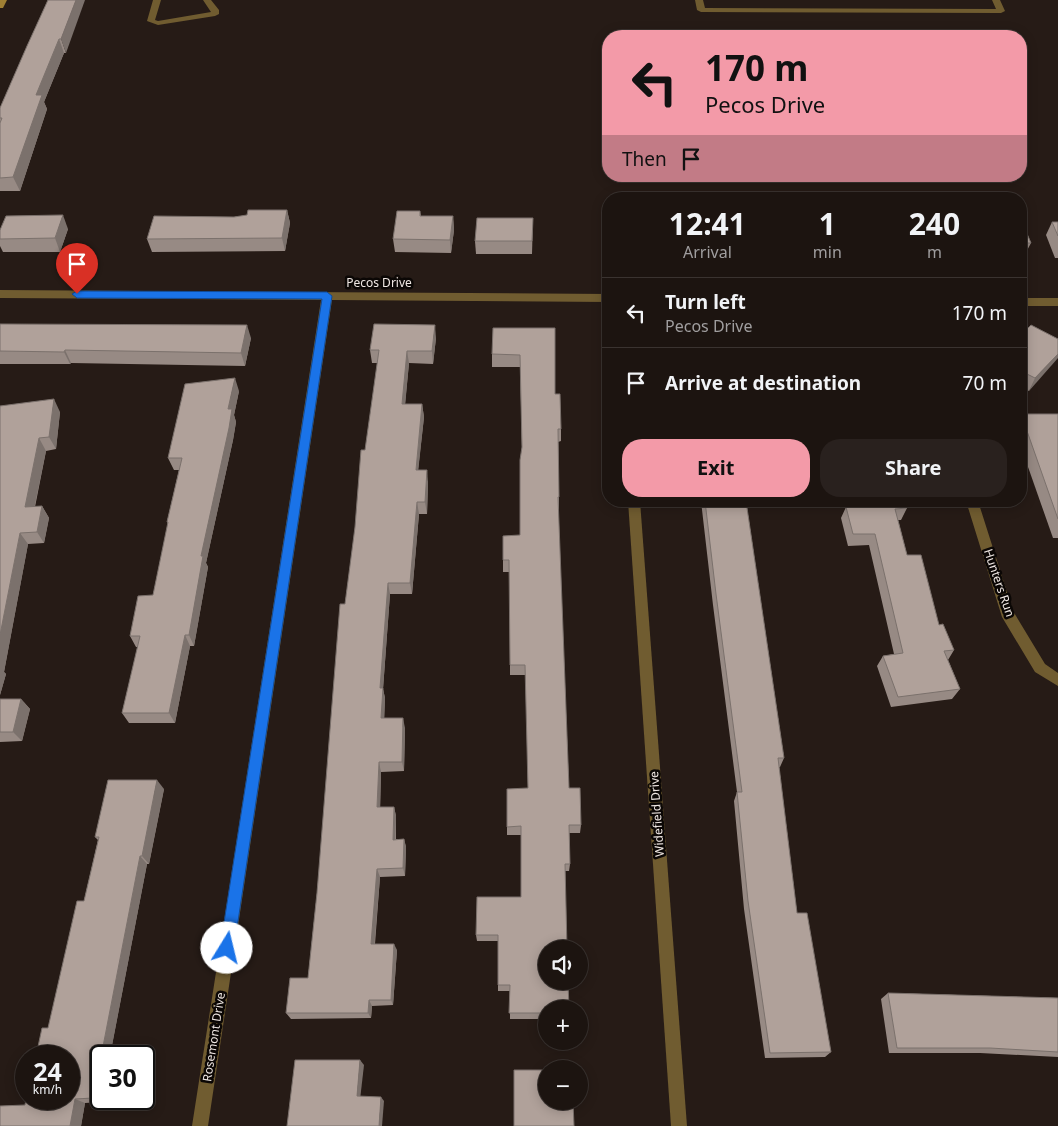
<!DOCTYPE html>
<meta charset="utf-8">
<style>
:root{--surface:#1c1410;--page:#29211e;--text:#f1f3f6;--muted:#a09e9f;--line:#3a3330;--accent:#f39aa8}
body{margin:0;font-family:"Noto Sans",sans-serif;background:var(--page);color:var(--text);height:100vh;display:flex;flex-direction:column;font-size:19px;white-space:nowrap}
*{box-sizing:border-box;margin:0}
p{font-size:16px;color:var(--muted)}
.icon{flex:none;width:28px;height:28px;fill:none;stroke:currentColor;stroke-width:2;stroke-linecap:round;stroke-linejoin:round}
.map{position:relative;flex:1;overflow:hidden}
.side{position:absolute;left:602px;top:192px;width:425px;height:315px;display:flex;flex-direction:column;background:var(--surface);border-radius:20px;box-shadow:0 2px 12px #0003,0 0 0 1px var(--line)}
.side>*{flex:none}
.banner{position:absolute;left:602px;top:30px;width:425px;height:152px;border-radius:20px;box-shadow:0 2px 12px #0003,0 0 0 1px var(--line);background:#f39aa8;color:#111;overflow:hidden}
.buttons{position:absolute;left:538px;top:940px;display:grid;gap:10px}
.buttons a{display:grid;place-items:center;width:50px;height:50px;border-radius:50%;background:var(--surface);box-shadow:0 2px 12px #0003,0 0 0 1px var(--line);font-size:25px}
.speed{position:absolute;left:15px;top:1045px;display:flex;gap:10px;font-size:25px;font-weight:700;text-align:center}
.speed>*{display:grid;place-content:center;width:65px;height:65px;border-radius:50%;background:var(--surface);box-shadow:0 2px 12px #0003,0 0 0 1px var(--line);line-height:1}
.speed small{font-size:12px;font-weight:400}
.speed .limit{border:2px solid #111;border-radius:8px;background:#fff;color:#111}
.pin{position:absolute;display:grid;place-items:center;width:42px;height:42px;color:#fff;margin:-51px -21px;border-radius:50% 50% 50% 0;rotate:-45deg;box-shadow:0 0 5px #0007}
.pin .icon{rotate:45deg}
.me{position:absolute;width:55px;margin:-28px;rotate:9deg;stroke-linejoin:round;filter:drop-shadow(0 0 4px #0008)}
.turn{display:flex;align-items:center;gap:18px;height:105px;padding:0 20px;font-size:22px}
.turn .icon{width:65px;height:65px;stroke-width:2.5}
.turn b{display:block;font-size:35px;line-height:42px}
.then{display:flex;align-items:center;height:48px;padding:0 20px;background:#0003;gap:10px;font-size:19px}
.eta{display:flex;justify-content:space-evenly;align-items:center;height:85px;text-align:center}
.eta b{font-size:30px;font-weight:700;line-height:35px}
.primary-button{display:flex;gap:10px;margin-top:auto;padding:10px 20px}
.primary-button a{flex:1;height:58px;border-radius:20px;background:var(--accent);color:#111;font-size:20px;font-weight:700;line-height:58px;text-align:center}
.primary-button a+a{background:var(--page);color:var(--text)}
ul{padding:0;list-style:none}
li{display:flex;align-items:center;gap:15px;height:70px;padding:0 20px;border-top:1px solid var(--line)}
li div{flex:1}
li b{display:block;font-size:19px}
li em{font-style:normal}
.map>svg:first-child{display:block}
</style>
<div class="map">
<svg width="1058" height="1126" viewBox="0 0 1058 1126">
<rect width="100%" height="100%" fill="#261b16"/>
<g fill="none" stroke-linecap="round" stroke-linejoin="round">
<polygon fill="#705c30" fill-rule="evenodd" points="153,0 161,0 155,20 158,21 211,12 203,0 211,0 219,10 219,14 215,16 158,25 147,21"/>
<g fill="#705c30" fill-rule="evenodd">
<polygon points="695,0 703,0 705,8 996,9 992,0 1000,0 1005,11 1001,13 701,12 697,10"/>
<polygon points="0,290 609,294 609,302 332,300 208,1126 192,1126 321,300 0,298"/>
<rect x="1021" y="298" width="37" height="8"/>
<polygon points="628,501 640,501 687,1126 671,1126"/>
<polygon points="966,501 978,501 1013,611 1045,664 1058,673 1058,686 1035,672 1002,617"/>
</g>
<polygon fill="#9f7f33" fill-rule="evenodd" points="0,0 7,0 3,8 0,8"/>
</g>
<g fill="#978a84">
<polygon points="48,0 66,53 64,53 44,102 47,109 20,191 0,191 0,108"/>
<polygon points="287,210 290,223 285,251 152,252 147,239 234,217"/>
<polygon points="420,211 421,216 453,216 454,230 451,253 395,252 393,239"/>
<polygon points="533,218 532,254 476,254 475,241"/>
<polygon points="1021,220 1031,243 1024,256 1021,256"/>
<polygon points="1052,222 1058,222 1058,258 1055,258 1046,235"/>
<polygon points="68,229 60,252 3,252 0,246 0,230"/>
<polygon points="0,324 251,338 245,366 71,363 70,364 0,364"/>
<polygon points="555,328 555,394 561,429 561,441 558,442 559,497 559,509 558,509 569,788 581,825 580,833 569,833 570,864 569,871 565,871 546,1009 546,1019 510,1019 510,991 498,991 498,941 477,941 476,935 521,897 521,835 507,835 507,827 528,788 526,675 510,675 510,572 503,572 503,560 520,535 522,448 520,367 492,367 492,354"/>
<polygon points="1021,335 1058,339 1029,391 1021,387"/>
<polygon points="436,338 433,364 409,363 405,404 422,404 424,417 418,470 428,482 427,514 419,514 412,594 390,594 383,689 385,698 384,718 405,728 404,771 381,772 380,807 394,807 396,816 396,839 404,839 406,847 405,876 380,877 375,944 397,950 393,1005 372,1006 371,1018 291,1019 286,1013 308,978 317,893 345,604 378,363 372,363 370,350"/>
<polygon points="239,391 234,415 236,422 233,440 206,563 208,567 194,646 190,646 175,723 129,723 122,713 138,647 136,647 130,636 153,595 168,524 167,522 179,470 174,470 168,458"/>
<polygon points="0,406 60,412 56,449 46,451 35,507 42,506 49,518 44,543 28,544 4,672 6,674 0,695"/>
<polygon points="1021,414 1058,414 1058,538 1053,538 1021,447"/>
<polygon points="701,501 746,501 784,758 780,767 779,767 797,913 831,1052 825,1057 765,1058 744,909 734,801 737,792 713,605"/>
<polygon points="856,501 906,501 907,508 901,520 898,520 907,555 939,625 954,650 948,660 960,689 952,699 891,707 877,666 883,656 894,654 869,545 848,546 841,518 846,507 857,507"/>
<polygon points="0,699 21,699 30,709 22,741 0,742"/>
<polygon points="164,789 149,864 147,864 101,1102 85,1103 81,1126 0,1126 25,1105 48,1028 84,901 98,840 95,837"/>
<polygon points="888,993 1058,998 1058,1057 980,1053 889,1053 881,999"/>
</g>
<g fill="#7b716c">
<polygon points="76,0 85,0 66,53 61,39"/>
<polygon points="59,39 64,53 44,102 47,109 20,191 13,177 36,95"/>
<polygon points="287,210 290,223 285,251 282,238"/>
<polygon points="63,215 68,229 60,252 55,238"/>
<polygon points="453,216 454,230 451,253 450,240"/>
<polygon points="247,325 251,338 245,366 241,353"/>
<polygon points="435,325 436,338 433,364 432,351"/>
<polygon points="65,350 71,363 70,364 64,352"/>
<polygon points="407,351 409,363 404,417 402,404"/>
<polygon points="1058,354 1058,358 1029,391 1035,378"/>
<polygon points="235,378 239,391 234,415 236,422 233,440 206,563 208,567 194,646 189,635 201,556 228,409"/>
<polygon points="54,399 60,412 56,449 49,437"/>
<polygon points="422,404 424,417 417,482 416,470"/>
<polygon points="39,438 46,451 32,519 25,507"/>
<polygon points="427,470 428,482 427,514 425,502"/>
<polygon points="417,502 419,514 412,594 410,583"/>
<polygon points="42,506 49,518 44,543 37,532"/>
<polygon points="20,533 28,544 4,672 6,674 0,695 0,635"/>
<polygon points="388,583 390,594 383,689 385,698 384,728 381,718 380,688"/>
<polygon points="185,635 190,646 175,723 169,713"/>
<polygon points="21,699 30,709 22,741 13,732"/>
<polygon points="403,718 405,728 404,771 402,762"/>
<polygon points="379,762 381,772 380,816 377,807"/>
<polygon points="157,780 164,789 149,864 142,856"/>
<polygon points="394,807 396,816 395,848 393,840"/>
<polygon points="404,839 406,847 405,876 403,868"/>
<polygon points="140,856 147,864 110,1056 101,1056 101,1099 102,1099 101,1102 93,1098"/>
<polygon points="377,869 380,877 374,950 371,944"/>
<polygon points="394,944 397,950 393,1005 391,1000"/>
<polygon points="369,1000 372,1006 371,1018 368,1013"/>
<polygon points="360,1060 364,1065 360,1100 357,1096"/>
<polygon points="381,1097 384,1101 382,1126 379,1126"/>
<polygon points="75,1099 85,1103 81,1126 70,1126"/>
</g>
<g fill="#b0a19a" stroke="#7b716c">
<polygon points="48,0 76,0 61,39 59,39 36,95 42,95 13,177 0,178 0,123 2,118 0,118 0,108 27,46"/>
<polygon points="248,210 287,210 282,238 147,239 154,216 234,217 247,215"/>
<polygon points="397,211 420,211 420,216 453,216 450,240 393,239"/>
<polygon points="63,215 55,238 0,239 0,230 6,216"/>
<polygon points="477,218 533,218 532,241 475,241"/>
<polygon points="1021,220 1031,243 1021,243"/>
<polygon points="1052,222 1058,222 1058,236"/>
<polygon points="0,324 247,325 241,353 65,350 64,352 0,351"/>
<polygon points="374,324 435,325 432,351 407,351 402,404 422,404 416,470 427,470 425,502 417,502 410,583 388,583 380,688 383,688 381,718 403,718 402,762 379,762 377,807 394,807 393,840 404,839 403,868 377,869 371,944 394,944 391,1000 369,1000 368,1013 286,1013 290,978 308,978 317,893 340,604 345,604 355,527 361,450 365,450 379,350 370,350"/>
<polygon points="1031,325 1058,339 1058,354 1035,378 1021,371 1021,335"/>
<polygon points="493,328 555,328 555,394 560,394 561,429 558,429 559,497 558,497 569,788 580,788 581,825 569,825 570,864 565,864 567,949 546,949 546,981 568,981 569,1009 546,1009 546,1013 509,1013 510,985 498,985 498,935 476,935 477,897 521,897 521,826 507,827 507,789 528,788 525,665 510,665 509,560 503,560 503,536 520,535 520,460 522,447 520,355 492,354"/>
<polygon points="235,378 228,409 232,409 229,428 201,556 203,556 189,635 185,635 169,713 122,713 140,636 130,636 138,596 153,595 168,522 167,522 182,458 168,458 185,384"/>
<polygon points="54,399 49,437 39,438 25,507 42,506 37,532 20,533 0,635 0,406"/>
<polygon points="1021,414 1058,414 1058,519"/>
<polygon points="705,501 746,501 784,758 778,758 797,913 807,913 831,1052 770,1053 748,901 737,792 742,792 716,594"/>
<polygon points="863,501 906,501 907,508 895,509 907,555 921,555 939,625 943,624 954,650 944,651 960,689 898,697 883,656 903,653 875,534 853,534 846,507 864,506"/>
<polygon points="0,699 21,699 13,732 0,732"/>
<polygon points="108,780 157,780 142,856 140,856 93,1098 75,1099 70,1126 0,1126 0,1106 25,1105 26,1099 69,1099 69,1056 36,1056 42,1028 48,1028 77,901 84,901 99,837 95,837"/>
<polygon points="888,993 1058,998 1058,1052 990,1048 897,1048"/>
<polygon points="295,1060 360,1060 357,1096 381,1097 379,1126 287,1126"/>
<polygon points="514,1070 546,1070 546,1101 573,1101 574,1126 514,1126"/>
</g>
<polygon fill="#1a73e8" stroke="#114b97" points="77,291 327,292 332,296 234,948 232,953 227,955 222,953 220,948 322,299 77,298 72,294"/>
<g text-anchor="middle" stroke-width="5" stroke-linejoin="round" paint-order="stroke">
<g font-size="12" fill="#efe7e3" stroke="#0b0705">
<text x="379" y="287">Pecos Drive</text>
<text transform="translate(999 583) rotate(71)" y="4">Hunters Run</text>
<text transform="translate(657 814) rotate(-94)" y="4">Widefield Drive</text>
<text transform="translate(214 1037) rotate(-81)" y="4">Rosemont Drive</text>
</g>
</g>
</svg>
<div class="buttons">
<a><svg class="icon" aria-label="sound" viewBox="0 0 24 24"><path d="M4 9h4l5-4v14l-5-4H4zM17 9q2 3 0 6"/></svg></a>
<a>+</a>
<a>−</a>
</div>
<div class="speed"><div>24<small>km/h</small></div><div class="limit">30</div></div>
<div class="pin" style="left:77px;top:294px;background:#d93025"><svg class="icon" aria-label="arrive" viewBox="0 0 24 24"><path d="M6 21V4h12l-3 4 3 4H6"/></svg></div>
<svg class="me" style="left:227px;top:948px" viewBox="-20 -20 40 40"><circle r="19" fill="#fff"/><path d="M0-13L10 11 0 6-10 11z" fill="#1a73e8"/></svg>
<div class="banner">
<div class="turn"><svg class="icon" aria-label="left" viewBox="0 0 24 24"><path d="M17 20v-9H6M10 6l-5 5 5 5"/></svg><div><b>170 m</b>Pecos Drive</div></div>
<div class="then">Then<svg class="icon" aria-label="arrive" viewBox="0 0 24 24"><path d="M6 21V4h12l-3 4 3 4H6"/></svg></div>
</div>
<section class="side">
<div class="eta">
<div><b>12:41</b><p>Arrival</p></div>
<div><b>1</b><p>min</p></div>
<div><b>240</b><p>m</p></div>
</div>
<ul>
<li><svg class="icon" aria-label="left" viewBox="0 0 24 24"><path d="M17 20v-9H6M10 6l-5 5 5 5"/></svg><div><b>Turn left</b><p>Pecos Drive</p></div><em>170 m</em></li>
<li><svg class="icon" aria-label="arrive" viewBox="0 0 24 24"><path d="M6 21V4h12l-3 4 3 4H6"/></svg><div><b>Arrive at destination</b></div><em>70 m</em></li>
</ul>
<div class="primary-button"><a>Exit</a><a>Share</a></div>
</section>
</div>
